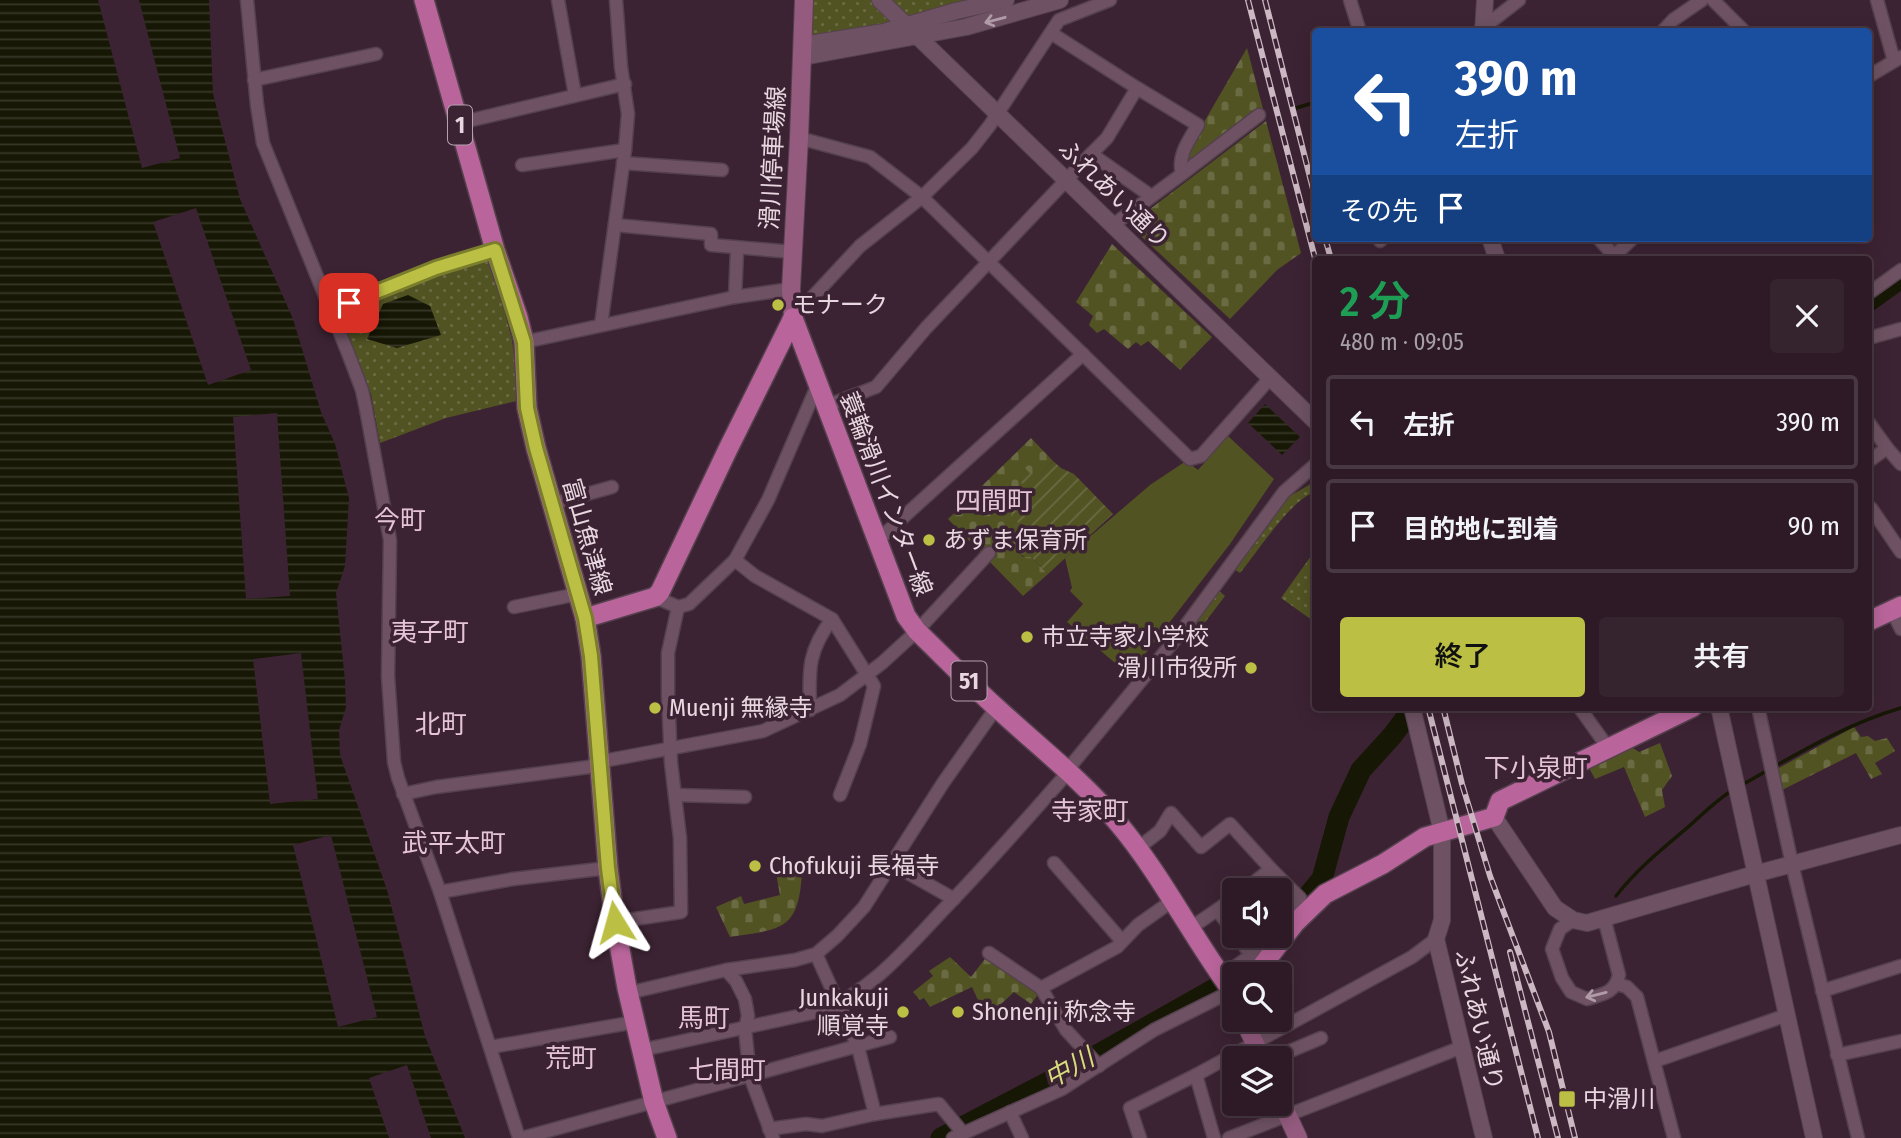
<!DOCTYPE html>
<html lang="ja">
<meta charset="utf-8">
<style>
:root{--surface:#2d1a26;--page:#35232e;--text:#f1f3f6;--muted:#a7a1a7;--line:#483843;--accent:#bbc044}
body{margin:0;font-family:"Fira Sans Condensed","Noto Sans JP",sans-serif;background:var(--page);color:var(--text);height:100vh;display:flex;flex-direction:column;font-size:26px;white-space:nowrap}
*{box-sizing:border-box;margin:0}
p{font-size:23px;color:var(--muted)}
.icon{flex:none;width:38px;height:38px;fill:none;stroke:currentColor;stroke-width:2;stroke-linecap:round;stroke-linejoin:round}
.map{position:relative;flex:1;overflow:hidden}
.panel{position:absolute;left:1312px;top:256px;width:560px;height:455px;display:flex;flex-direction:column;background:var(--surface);border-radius:7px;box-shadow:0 4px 18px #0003,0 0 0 2px var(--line)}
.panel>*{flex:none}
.top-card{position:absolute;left:1312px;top:28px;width:560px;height:214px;border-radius:7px;box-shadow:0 4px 18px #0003,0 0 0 2px var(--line);background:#1a4fa0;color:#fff;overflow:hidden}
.fabs{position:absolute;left:1222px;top:878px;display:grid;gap:14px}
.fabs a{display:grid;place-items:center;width:70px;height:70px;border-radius:7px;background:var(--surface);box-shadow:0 4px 18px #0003,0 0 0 2px var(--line);font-size:35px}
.pin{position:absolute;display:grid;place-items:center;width:60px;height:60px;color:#fff;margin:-30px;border-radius:14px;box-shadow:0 4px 10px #0006}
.me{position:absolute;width:77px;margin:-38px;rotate:352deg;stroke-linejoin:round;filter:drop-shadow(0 0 5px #0008)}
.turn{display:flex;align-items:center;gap:24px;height:147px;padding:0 28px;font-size:32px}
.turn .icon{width:91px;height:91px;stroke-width:2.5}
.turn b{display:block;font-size:49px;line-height:60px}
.then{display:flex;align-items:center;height:66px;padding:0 28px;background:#0003;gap:14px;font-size:26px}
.round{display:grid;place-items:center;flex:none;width:74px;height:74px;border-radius:7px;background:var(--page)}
.headline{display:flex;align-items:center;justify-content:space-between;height:119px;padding:0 28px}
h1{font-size:42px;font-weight:600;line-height:52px;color:#1e9e55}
.cta{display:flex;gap:14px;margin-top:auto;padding:14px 28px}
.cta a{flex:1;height:80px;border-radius:7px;background:var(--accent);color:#111;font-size:28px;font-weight:600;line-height:80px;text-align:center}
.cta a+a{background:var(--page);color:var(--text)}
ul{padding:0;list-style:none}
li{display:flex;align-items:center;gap:21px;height:94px;margin:0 14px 10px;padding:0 14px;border:4px solid var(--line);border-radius:7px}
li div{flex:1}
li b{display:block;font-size:26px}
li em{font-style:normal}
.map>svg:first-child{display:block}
</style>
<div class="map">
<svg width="1901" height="1138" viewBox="0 0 1901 1138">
<defs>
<pattern id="grass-dots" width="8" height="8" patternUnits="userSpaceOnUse" patternTransform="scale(1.75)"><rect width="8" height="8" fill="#515323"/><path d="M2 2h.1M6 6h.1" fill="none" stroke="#6a6b43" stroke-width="1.8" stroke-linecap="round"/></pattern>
<pattern id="cemetery-stones" width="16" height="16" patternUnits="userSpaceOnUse" patternTransform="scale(1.75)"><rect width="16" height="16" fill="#515323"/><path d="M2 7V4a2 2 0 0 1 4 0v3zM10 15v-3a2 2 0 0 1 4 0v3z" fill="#6a6b43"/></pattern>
<pattern id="garden-furrows" width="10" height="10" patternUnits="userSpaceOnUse" patternTransform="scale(1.75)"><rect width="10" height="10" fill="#515323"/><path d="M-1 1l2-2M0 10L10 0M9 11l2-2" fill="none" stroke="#6a6b43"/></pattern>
<pattern id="water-rules" width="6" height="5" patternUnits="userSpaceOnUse" patternTransform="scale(1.75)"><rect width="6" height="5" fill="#161704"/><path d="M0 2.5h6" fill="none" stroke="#383828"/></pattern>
</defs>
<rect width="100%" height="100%" fill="#3c2333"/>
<g fill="url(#grass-dots)">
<polygon points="804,0 998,0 813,44"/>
<polygon points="491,257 512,340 520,400 446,418 380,443 371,394 338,313 439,272"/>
<path d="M1316,481V492C1291,498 1258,552 1240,573L1234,569L1290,496Z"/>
<polygon points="1316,549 1316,623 1281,598"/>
<polygon points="1218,590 1225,596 1190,642 1183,637"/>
</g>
<g fill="url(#cemetery-stones)">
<polygon points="1247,48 1263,109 1187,166 1185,161 1189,148"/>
<polygon points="1266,121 1301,253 1277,270 1230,319 1129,225"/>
<polygon points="1112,244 1212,337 1180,370 1148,341 1141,346 1136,342 1128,349 1104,329 1097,333 1089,325 1093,316 1076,302"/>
<path d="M1031,438L1053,461L1027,489L1029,501C1017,513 1016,531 1014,547L1023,557H1031L1048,574L1023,596L948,519Z"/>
<polygon points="1854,727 1861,737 1868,736 1875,741 1887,738 1895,751 1875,763 1882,774 1871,779 1856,753 1782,790 1777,769"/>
<polygon points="1660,743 1672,776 1662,790 1665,807 1645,817 1624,767 1595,779 1588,766 1630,746 1639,752"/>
<path d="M786,871H802C799,930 783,929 730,937L716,907L741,896L744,904L780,895L776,873Z"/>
<polygon points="988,955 1039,993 1031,1004 1014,992 986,1018 972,987 930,1007 924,998 920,1000 913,992 933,976 929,971 950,957 971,977"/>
</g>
<polygon fill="url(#garden-furrows)" points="1053,461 1061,468 1074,474 1113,514 1048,574 1031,557 1024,557 1014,547 1008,534 1018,523 1012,515 1029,501 1023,494 1027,489 1017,478 1026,469 1036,479"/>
<polygon fill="#515323" points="1228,436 1274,479 1230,544 1129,675 1067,622 1083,604 1070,591 1072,588 1065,558 1150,485 1186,461 1198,470"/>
<g fill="url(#water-rules)">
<polygon points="0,0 209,0 213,94 240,199 293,319 321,412 335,444 349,498 345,566 336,593 345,681 346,707 339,730 340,755 387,890 425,1036 465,1138 0,1138"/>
<polygon points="408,295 430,306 441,335 397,348 367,339 383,304"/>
<polygon points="1265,404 1300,437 1282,455 1248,423"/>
</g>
<g fill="#3c2333">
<polygon points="98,0 139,0 180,158 142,168"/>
<polygon points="196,208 251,370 208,385 153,222"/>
<polygon points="277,413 290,596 246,599 233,417"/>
<polygon points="301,653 318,799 270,804 253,659"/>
<polygon points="331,835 377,1017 338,1027 293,845"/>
<polygon points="407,1065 431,1138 389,1138 369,1078"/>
</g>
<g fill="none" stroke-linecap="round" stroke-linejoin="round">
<g stroke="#161704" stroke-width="3.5">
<polyline points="1469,32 1476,26"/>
<polyline points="1296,108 1316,102"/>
<path d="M1740,786C1792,757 1843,725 1901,708"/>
<path d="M1616,896C1636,870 1662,849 1687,828C1702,815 1716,800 1733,790"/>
</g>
<g stroke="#161704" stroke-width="21">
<polyline points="1869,301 1901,278"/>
<polyline points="1289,919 1322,879 1339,817 1361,770 1392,736 1414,707"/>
<polyline points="941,1138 1060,1076 1234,978"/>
</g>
<defs>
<g id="minor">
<polyline points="247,0 257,105 263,143 348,353 362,390 366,409 390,540 388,676 394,762 398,778 440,892 519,1138"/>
<polyline points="558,0 575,95"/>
<polyline points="1350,0 1360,32"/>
<polyline points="1713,0 1745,32"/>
<polyline points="1877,0 1894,61"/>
<polyline points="1479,31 1519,0"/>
<polyline points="1662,32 1673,20 1702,0"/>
<polyline points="1051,33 1137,88 1107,138 1091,154"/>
<polyline points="1869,76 1901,57"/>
<polyline points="254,80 376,54"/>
<polyline points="459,123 625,84"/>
<polyline points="799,138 870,157 922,197 1190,459 1201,456 1271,377"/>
<polyline points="623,163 722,170"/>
<polyline points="522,165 625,150"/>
<polyline points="1182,174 1259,115"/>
<polyline points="615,225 711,234 711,245 793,252"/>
<path d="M1113,225L1182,174C1177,156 1189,140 1198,125L1137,88"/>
<polyline points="1598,238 1617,259"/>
<polyline points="1380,241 1383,238"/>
<polyline points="1611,259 1633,238"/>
<polyline points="1869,293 1901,270"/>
<polyline points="735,297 737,251"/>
<polyline points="330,311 436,268 495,250"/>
<polyline points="793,318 860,246 922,197 972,148 990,125 1059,20 1110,0"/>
<polyline points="601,325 625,150 628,114 621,67 616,0"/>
<polyline points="1869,338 1901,329"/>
<polyline points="524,342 735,297 791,289"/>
<polyline points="826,406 876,387 926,328 1091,154 1151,196"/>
<polyline points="1869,423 1887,448 1869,461"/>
<polyline points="1887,448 1901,464"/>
<polyline points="551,504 612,487"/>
<polyline points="1871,508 1901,552"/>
<polyline points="877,541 1083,354"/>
<path d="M735,560L755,576L832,619C807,652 809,671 810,710"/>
<polyline points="514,607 578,594"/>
<polyline points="678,607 689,604 735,560 768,500 818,384"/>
<polyline points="1892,610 1901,629"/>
<polyline points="832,619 874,686 860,744 840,795"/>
<polyline points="1579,707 1609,749"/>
<polyline points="1758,707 1792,864 1858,1138"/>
<polyline points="403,794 436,787 589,767 598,762 763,731 840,695 882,663 917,631 989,553"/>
<polyline points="675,795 745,797"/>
<polyline points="1137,849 1160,831 1171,813 1201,847 1230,824 1271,869"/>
<polyline points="1054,863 1122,941"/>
<polyline points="892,864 954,899"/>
<polyline points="1243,891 1271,869 1300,898 1279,922"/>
<polyline points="440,892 513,879 608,868"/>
<polyline points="1217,910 1234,898"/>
<path d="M1573,920L1560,929L1552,949L1562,978L1571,992L1587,999C1603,994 1615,993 1619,975L1604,918"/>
<polyline points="615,922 681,912 680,838 671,763 668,694 668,653 678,607 655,597"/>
<polyline points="1189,929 1217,910 1234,932"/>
<polyline points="989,953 1041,988"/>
<polyline points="816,954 858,1047 875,1114"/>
<polyline points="1251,955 1267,936"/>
<polyline points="726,970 736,981 745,999 748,1016 745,1029 750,1076 773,1138"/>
<polyline points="1221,977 1251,955 1237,936"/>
<polyline points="1617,984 1627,987 1637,997 1674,1138"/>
<polyline points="1822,991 1901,966"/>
<polyline points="628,993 726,970 795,960 816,954 837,936 864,907 943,783 996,708"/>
<polyline points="491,1047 635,1022"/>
<path d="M642,1050L821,1011C872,991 907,948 944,909C985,867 1024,822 1063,778L1068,769L1178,636L1284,492L1316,464"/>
<polyline points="1837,1055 1901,1041"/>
<polyline points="1271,1059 1321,1038"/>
<polyline points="1655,1061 1787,1015"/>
<polyline points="1099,1066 1066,1030 1041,988 1117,947 1138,925 1172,901"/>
<polyline points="1196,1075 1412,957 1436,939"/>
<polyline points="1010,1112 1022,1138"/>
<polyline points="769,1129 806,1124 822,1126 875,1114 939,1104 963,1133"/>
<polyline points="522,1138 890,1037"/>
<polyline points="953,1138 1062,1089 1154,1030 1232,991"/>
<polyline points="1140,1138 1130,1108 1196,1075 1214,1138"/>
<polyline points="1229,1138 1462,1047"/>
</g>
<g id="tertiary">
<polyline points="880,0 1316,422"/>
<polyline points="1483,32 1485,0"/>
<polyline points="803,45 884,32 956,11 1006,0"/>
<polyline points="803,57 966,27 1060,0"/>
<polyline points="1490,238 1497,259"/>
<polyline points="1412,707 1442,832 1442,920 1436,939 1484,1138"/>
<polyline points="1719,707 1814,1138"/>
<polyline points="1494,817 1555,908 1573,920 1587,923 1755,874 1901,835"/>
</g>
<g id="secondary">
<polyline points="793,318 791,289 799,138 804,0"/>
<polyline points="1244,1020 1262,1059"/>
<polyline points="1279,1097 1298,1138"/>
</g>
<g id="primary">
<polyline points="424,0 495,250 518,317 524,342 527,408 536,448 585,618 591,656 608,868 615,922 627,988 654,1102 667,1138"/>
<path d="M793,318L906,616L917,631C944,657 970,684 998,709C1039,747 1082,780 1118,823C1161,874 1192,937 1232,991L1234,990"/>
<polyline points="585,618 655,597 660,592 728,449 793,318"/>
<polyline points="1869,621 1901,606"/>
<polyline points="1255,975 1295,923 1325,894 1383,864 1425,837 1494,817 1500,801 1693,707"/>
</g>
</defs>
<use href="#minor" stroke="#55414e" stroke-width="15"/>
<use href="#tertiary" stroke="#55414e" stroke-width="18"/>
<use href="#secondary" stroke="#55414e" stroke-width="20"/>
<use href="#primary" stroke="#55414e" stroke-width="22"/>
<use href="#minor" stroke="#6e5263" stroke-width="12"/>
<use href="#tertiary" stroke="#6e5263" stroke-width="16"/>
<use href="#secondary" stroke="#945b7f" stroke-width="18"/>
<use href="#primary" stroke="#b9659b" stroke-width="19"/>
<defs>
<g id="rail">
<polyline points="1248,0 1316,262"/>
<polyline points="1265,0 1316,201"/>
<polyline points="1325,238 1331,259"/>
<polyline points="1428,707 1538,1138"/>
<polyline points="1443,707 1462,784 1490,876 1549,1032 1575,1138"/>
<polyline points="1510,952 1558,1138"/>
</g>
</defs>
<use href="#rail" stroke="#cbb8c3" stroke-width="6"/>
<use href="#rail" stroke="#3c2333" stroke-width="3.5" stroke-dasharray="10" stroke-linecap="butt"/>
</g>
<defs><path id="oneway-shaft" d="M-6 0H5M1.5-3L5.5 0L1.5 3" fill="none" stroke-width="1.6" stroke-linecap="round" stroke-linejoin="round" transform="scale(1.75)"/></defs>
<g stroke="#b19ba8">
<use href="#oneway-shaft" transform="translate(995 20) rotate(165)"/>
<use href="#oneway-shaft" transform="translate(1596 995) rotate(166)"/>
</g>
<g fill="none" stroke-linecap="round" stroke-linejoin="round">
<defs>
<polyline id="route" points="349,303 436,268 495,250 524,342 527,408 536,448 585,618 591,656 608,868 615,922"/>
</defs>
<use href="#route" stroke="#7a7d2c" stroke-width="18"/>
<use href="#route" stroke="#bbc044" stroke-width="12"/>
</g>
<g fill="#bbc044" stroke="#3c2333" stroke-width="2.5">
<circle cx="778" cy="305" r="7"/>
<circle cx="929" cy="540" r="7"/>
<circle cx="1027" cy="637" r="7"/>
<circle cx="1251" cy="668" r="7"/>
<circle cx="655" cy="708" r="7"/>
<circle cx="755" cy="866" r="7"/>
<circle cx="903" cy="1012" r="7"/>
<circle cx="958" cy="1012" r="7"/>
<rect x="1558" y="1090" width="18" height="18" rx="3.5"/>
</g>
<g text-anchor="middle" stroke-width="7" stroke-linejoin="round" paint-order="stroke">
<g fill="#3c2333" stroke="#b4a1ad" stroke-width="2">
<rect x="448" y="105.5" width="24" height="39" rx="5"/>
<rect x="951.5" y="661.5" width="35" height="39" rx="5"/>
</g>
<g font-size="23" font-weight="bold" fill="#e8d7e1">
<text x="460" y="133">1</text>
<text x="969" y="689">51</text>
</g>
<g font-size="24" fill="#e8d7e1" stroke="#3c2333">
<text transform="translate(773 158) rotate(-87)" y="8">滑川停車場線</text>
<text transform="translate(1114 194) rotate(44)" y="8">ふれあい通り</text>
<text transform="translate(886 494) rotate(69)" y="8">蓑輪滑川インター線</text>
<text transform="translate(587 537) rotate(74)" y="8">富山魚津線</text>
<text transform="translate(1479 1020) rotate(77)" y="8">ふれあい通り</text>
</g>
<g font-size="24" fill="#e8d7e1" stroke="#3c2333" text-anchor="start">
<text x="792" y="313">モナーク</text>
<text x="943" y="548">あずま保育所</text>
<text x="1041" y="645">市立寺家小学校</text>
<text x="1237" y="676" text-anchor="end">滑川市役所</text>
<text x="669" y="716">Muenji 無縁寺</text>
<text x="769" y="874">Chofukuji 長福寺</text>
<text x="889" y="1006" text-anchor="end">Junkakuji<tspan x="889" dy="28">順覚寺</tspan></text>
<text x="972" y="1020">Shonenji 称念寺</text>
<text x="1583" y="1107">中滑川</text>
</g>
<g font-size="26" fill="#e5c4d7" stroke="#3c2333">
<text x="994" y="510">四間町</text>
<text x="400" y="529">今町</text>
<text x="430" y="641">夷子町</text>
<text x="441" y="733">北町</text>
<text x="1536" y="777">下小泉町</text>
<text x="1090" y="820">寺家町</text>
<text x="454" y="852">武平太町</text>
<text x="704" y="1027">馬町</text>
<text x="571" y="1067">荒町</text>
<text x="727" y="1079">七間町</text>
</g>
<g font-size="26" font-style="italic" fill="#d7dc7d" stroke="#3c2333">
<text transform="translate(1069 1068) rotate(-29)" y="9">中川</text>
</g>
</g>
</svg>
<div class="fabs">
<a><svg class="icon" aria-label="sound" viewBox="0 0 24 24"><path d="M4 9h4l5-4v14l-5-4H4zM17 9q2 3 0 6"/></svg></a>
<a><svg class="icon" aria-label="search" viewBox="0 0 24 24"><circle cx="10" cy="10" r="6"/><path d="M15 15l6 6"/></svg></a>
<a><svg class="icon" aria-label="layers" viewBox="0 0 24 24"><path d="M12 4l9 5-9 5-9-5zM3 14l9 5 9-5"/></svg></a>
</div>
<div class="pin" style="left:349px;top:303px;background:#d93025"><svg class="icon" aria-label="arrive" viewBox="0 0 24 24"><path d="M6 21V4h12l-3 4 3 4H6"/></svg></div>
<svg class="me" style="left:615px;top:922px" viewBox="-20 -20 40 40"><path d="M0-17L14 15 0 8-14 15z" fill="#bbc044" stroke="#fff" stroke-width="4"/></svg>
<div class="top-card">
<div class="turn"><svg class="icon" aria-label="left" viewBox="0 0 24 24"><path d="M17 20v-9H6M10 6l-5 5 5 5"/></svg><div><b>390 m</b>左折</div></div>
<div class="then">その先<svg class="icon" aria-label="arrive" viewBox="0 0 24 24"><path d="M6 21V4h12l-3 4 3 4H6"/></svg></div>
</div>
<section class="panel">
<div class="headline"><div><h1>2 分</h1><p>480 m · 09:05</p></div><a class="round"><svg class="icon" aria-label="close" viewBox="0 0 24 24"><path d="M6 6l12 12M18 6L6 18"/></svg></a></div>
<ul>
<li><svg class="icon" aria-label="left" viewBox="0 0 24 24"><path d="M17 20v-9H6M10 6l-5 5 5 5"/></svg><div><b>左折</b></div><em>390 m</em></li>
<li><svg class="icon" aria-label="arrive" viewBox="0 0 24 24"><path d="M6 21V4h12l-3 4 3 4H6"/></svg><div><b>目的地に到着</b></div><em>90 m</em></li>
</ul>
<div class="cta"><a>終了</a><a>共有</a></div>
</section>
</div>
